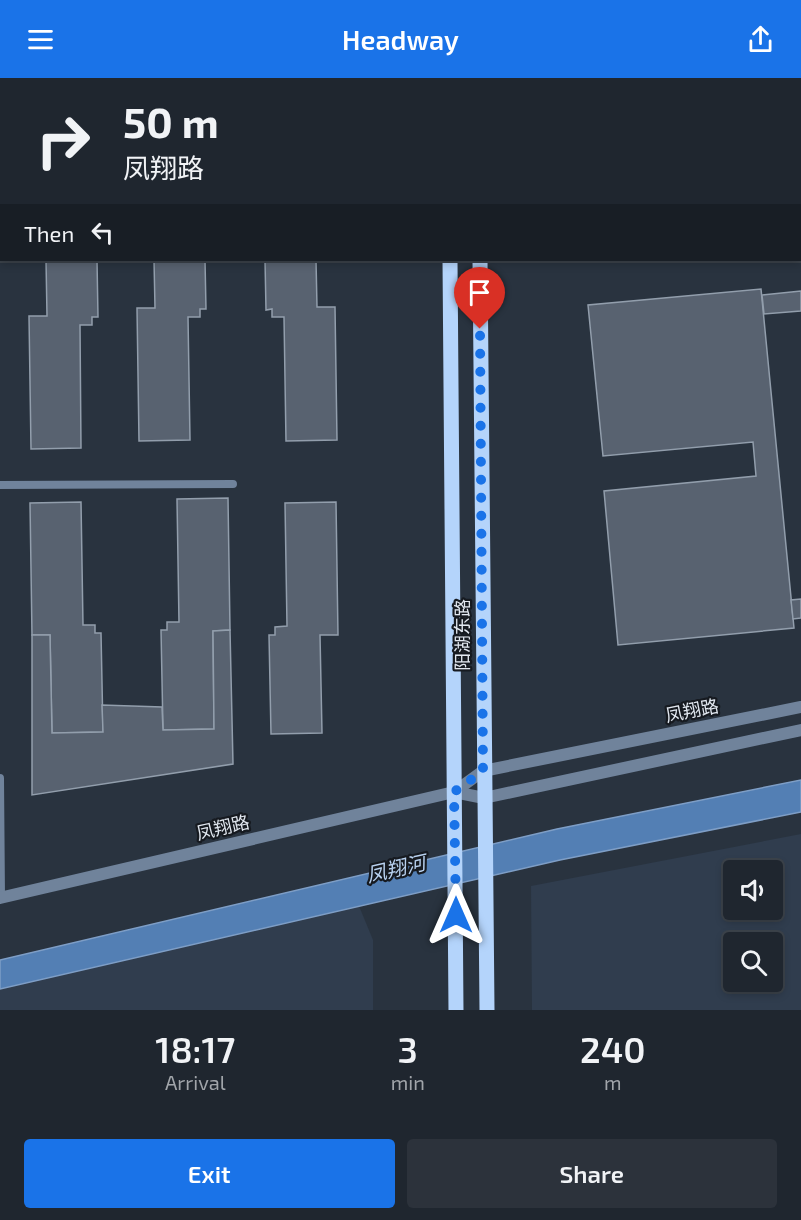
<!DOCTYPE html>
<meta charset="utf-8">
<style>
:root{--surface:#1f262f;--page:#2c323b;--text:#f1f3f6;--muted:#a1a5aa;--line:#3c434b;--accent:#1a73e8}
body{margin:0;font-family:"Exo 2","Noto Sans SC",sans-serif;background:var(--page);color:var(--text);height:100vh;display:flex;flex-direction:column;font-size:22px;white-space:nowrap}
*{box-sizing:border-box;margin:0}
p{font-size:20px;color:var(--muted)}
.icon{flex:none;width:33px;height:33px;fill:none;stroke:currentColor;stroke-width:2;stroke-linecap:round;stroke-linejoin:round}
.map{position:relative;height:932px;overflow:hidden}
.details{display:flex;flex-direction:column;background:var(--surface);flex:1}
.details>*{flex:none}
.banner{position:absolute;left:0px;top:0px;width:801px;height:183px;box-shadow:0 3px 9px #0003,0 0 0 2px var(--line);background:#1f262f;color:var(--text);overflow:hidden}
.fabs{position:absolute;left:723px;top:782px;display:grid;gap:12px}
.fabs a{display:grid;place-items:center;width:60px;height:60px;border-radius:6px;background:var(--surface);box-shadow:0 3px 9px #0003,0 0 0 2px var(--line);font-size:30px}
.pin{position:absolute;display:grid;place-items:center;width:51px;height:51px;color:#fff;margin:-62px -26px;border-radius:50% 50% 50% 0;rotate:-45deg;box-shadow:0 0 6px #0007}
.pin .icon{rotate:45deg}
.me{position:absolute;width:66px;margin:-33px;rotate:0deg;stroke-linejoin:round;filter:drop-shadow(0 0 4px #0008)}
.turn{display:flex;align-items:center;gap:21px;height:126px;padding:0 24px;font-size:27px}
.turn .icon{width:78px;height:78px;stroke-width:2.5}
.turn b{display:block;font-size:42px;line-height:51px}
.then{display:flex;align-items:center;height:57px;padding:0 24px;background:#0003;gap:12px;font-size:22px}
.eta{display:flex;justify-content:space-evenly;align-items:center;height:102px;text-align:center}
.eta b{font-size:36px;font-weight:600;line-height:42px}
.primary-button{display:flex;gap:12px;margin-top:auto;padding:12px 24px}
.primary-button a{flex:1;height:69px;border-radius:6px;background:var(--accent);color:#fff;font-size:24px;font-weight:600;line-height:69px;text-align:center}
.primary-button a+a{background:var(--page);color:var(--text)}
header{display:flex;justify-content:space-between;align-items:center;height:78px;padding:0 24px;background:var(--accent);color:#fff;font-size:27px;font-weight:600}
.map>svg:first-child{display:block}
</style>
<header><svg class="icon" aria-label="menu" viewBox="0 0 24 24"><path d="M4 6h16M4 12h16M4 18h16"/></svg>Headway<svg class="icon" aria-label="share" viewBox="0 0 24 24"><path d="M12 15V3M7 8l5-5 5 5M5 13v7h14v-7"/></svg></header>
<div class="map">
<svg width="801" height="932" viewBox="0 0 801 932">
<rect width="100%" height="100%" fill="#29333f"/>
<g fill="#303d4e" fill-rule="evenodd">
<path d="M801,756V932H532L531,808ZM734,792H772V831H734ZM734,864H772V903H734Z"/>
<polygon points="359,828 373,862 373,932 0,932 0,911"/>
</g>
<polygon fill="#537fb4" stroke="#7e9ec6" stroke-width="1.5" points="801,702 801,734 560,782 0,911 0,882 557,751"/>
<g fill="#586270" stroke="#929eac" stroke-width="1.5">
<rect x="120" y="0" width="129" height="2"/>
<rect x="266" y="0" width="58" height="2"/>
<polygon points="46,182 97,182 98,239 92,239 92,247 80,247 81,370 31,371 29,238 47,238"/>
<polygon points="154,182 205,182 206,231 200,231 200,239 188,239 190,362 139,363 137,230 155,230"/>
<polygon points="265,182 316,182 317,229 335,229 337,362 286,363 284,239 272,239 272,231 266,232"/>
<polygon points="761,211 794,550 618,567 604,413 756,398 753,364 603,378 588,227"/>
<polygon points="801,213 801,233 764,236 762,217"/>
<polygon points="228,420 230,552 213,553 214,651 163,652 161,552 167,552 167,544 179,544 177,421"/>
<polygon points="81,424 83,547 95,547 95,555 101,555 103,654 52,655 50,557 32,557 30,425"/>
<polygon points="336,424 338,557 320,557 322,655 271,656 269,557 275,557 275,549 287,548 285,425"/>
<polygon points="801,521 801,540 793,541 791,522"/>
<polygon points="230,552 233,686 32,717 32,557 50,557 52,655 103,654 102,627 162,629 163,652 214,651 213,553"/>
</g>
<g fill="none" stroke-linecap="round" stroke-linejoin="round">
<g stroke="#70839b" stroke-width="8">
<polyline points="104,2 104,0"/>
<polyline points="0,94 2,94"/>
<polyline points="0,407 233,406"/>
<polyline points="0,700 1,820"/>
</g>
<g stroke="#70839b" stroke-width="12">
<polyline points="454,714 484,720 801,652"/>
<polyline points="0,820 454,714 483,693 801,629"/>
</g>
<g stroke="#b4d4fb" stroke-width="15">
<polyline points="449,0 449,2"/>
<polyline points="478,0 478,2"/>
<polyline points="450,182 456,932"/>
<polyline points="480,182 487,932"/>
</g>
</g>
<g fill="none" stroke-linecap="round" stroke-linejoin="round">
<polyline stroke="#1a73e8" stroke-width="10" stroke-dasharray="0 18" points="456,837 454,714 483,693 480,251"/>
</g>
<g text-anchor="middle" stroke-width="4.5" stroke-linejoin="round" paint-order="stroke">
<g font-size="18" fill="#e2e8f0" stroke="#161a20">
<text transform="translate(463 557) rotate(-90)" y="6">阳湖东路</text>
<text transform="translate(692 633) rotate(-11)" y="6">凤翔路</text>
<text transform="translate(223 750) rotate(-13)" y="6">凤翔路</text>
</g>
<g font-size="20" font-style="italic" fill="#b8d1ef" stroke="#161a20">
<text transform="translate(396 791) rotate(-13)" y="7">凤翔河</text>
</g>
</g>
</svg>
<div class="fabs">
<a><svg class="icon" aria-label="sound" viewBox="0 0 24 24"><path d="M4 9h4l5-4v14l-5-4H4zM17 9q2 3 0 6"/></svg></a>
<a><svg class="icon" aria-label="search" viewBox="0 0 24 24"><circle cx="10" cy="10" r="6"/><path d="M15 15l6 6"/></svg></a>
</div>
<div class="pin" style="left:480px;top:251px;background:#d93025"><svg class="icon" aria-label="arrive" viewBox="0 0 24 24"><path d="M6 21V4h12l-3 4 3 4H6"/></svg></div>
<svg class="me" style="left:456px;top:837px" viewBox="-20 -20 40 40"><path d="M0-17L14 15 0 8-14 15z" fill="#1a73e8" stroke="#fff" stroke-width="4"/></svg>
<div class="banner">
<div class="turn"><svg class="icon" aria-label="right" viewBox="0 0 24 24"><path d="M7 20v-9h11M14 6l5 5-5 5"/></svg><div><b>50 m</b>凤翔路</div></div>
<div class="then">Then<svg class="icon" aria-label="left" viewBox="0 0 24 24"><path d="M17 20v-9H6M10 6l-5 5 5 5"/></svg></div>
</div>
</div>
<section class="details">
<div class="eta">
<div><b>18:17</b><p>Arrival</p></div>
<div><b>3</b><p>min</p></div>
<div><b>240</b><p>m</p></div>
</div>
<div class="primary-button"><a>Exit</a><a>Share</a></div>
</section>
